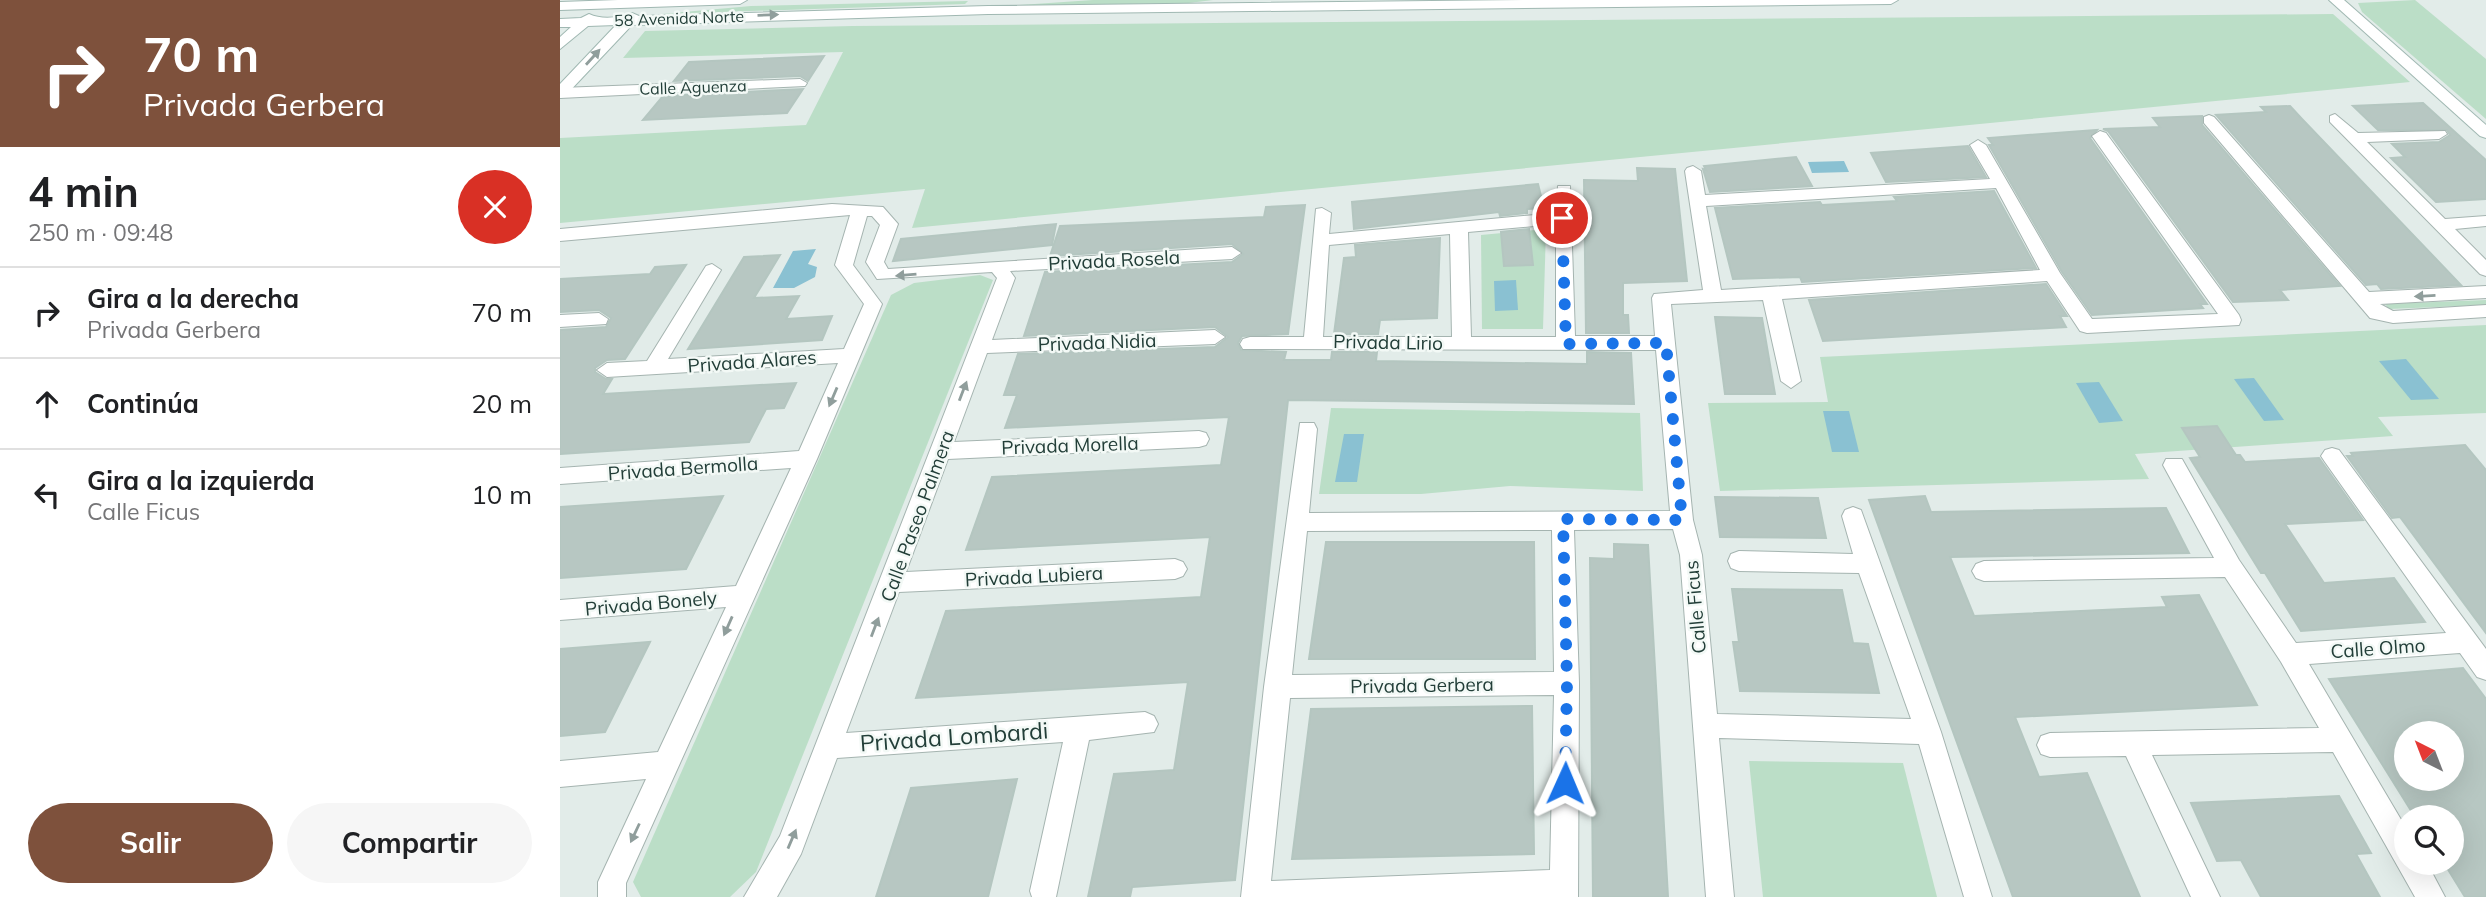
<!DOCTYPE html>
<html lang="es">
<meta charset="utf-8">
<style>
:root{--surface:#fff;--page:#f6f6f6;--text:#202124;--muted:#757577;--line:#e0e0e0;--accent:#7e513c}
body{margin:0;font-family:Mulish,sans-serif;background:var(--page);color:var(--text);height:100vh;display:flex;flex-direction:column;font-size:26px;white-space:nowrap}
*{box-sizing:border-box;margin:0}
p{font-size:23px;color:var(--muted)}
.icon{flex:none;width:38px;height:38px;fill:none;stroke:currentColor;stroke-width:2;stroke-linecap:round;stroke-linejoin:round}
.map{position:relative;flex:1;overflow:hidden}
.drawer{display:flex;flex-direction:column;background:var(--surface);width:560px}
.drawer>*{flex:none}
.banner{background:#7e513c;color:#fff;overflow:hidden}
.needle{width:46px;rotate:318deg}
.controls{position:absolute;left:1834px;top:721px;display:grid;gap:14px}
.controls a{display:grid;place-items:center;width:70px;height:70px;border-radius:50%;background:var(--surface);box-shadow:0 7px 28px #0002;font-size:35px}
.pin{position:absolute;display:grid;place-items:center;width:60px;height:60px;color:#fff;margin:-30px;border:4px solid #fff;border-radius:50%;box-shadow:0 2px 7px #0007}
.me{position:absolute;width:77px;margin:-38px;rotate:1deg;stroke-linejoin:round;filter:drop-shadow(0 0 5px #0008)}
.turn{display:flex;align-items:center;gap:24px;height:147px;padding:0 28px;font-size:32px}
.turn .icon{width:91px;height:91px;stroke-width:2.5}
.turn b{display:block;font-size:49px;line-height:60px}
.round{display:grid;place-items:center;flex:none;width:74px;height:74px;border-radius:37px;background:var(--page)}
.overview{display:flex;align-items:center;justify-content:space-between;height:119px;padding:0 28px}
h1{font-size:42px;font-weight:700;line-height:52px}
.primary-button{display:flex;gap:14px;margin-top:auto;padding:14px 28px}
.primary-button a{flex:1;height:80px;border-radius:42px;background:var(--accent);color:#fff;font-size:28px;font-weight:700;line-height:80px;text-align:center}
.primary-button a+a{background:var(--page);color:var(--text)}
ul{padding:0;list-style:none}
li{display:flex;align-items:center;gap:21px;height:91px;padding:0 28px;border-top:2px solid var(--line)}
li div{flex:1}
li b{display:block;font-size:26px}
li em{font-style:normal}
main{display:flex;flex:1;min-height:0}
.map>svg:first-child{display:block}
</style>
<main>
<section class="drawer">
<div class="banner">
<div class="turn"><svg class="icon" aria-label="right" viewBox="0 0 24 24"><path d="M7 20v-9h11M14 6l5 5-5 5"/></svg><div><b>70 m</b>Privada Gerbera</div></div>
</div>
<div class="overview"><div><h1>4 min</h1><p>250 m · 09:48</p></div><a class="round" style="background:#d93025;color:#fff"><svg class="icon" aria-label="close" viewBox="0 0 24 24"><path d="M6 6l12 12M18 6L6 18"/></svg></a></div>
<ul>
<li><svg class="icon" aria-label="right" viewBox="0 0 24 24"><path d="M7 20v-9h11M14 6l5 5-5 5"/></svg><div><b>Gira a la derecha</b><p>Privada Gerbera</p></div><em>70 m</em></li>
<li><svg class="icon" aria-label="ahead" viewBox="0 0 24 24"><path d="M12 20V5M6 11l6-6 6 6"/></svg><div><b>Continúa</b></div><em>20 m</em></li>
<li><svg class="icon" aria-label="left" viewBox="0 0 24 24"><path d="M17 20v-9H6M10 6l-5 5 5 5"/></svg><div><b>Gira a la izquierda</b><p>Calle Ficus</p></div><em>10 m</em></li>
</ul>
<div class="primary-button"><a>Salir</a><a>Compartir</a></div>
</section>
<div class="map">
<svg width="1926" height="897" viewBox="0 0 1926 897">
<rect width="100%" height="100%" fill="#e2ece9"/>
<g fill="#bbdec7">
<polygon points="533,0 653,0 629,3 447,6"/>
<polygon points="1855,0 1926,59 1926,119 1802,12 1798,3"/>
<polygon points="408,1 405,4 101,14 191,6"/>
<polygon points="1773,14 1850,82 352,228 365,189 0,223 0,138 246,125 283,52 63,58 85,31 292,26"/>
<polygon points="986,229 983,329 922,329 921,235"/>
<polygon points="420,275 433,280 196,872 170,897 81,897 73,882 331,295 354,283"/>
<polygon points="1926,300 1926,305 1829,309 1825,304"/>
<polygon points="1926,325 1926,413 1818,417 1833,436 1575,454 1589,479 1160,491 1148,403 1268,402 1260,357"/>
<polygon points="771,408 1080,413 1083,491 950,486 861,494 759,494"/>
<polygon points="1189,761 1343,763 1377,897 1203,897"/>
</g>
<g fill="#8ac1d2">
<polygon points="1284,161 1289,172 1252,173 1248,162"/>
<polygon points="256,249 248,264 257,267 255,277 234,288 213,288 233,251"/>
<polygon points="956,280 958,310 935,311 934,281"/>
<polygon points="1846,359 1879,399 1851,400 1819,361"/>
<polygon points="1694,378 1724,420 1704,421 1674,379"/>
<polygon points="1539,382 1563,421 1539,423 1516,383"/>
<polygon points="1263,411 1289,411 1299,452 1272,452"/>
<polygon points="784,434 804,434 797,482 775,482"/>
</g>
<g fill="#b7c7c2" stroke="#b4c6c0" stroke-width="2" fill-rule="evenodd">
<polygon points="264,56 248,81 240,76 114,81 129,62"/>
<polygon points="243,89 227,113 83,120 103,96"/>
<polygon points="1863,103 1926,160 1926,199 1876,202 1831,158 1845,157 1832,144 1879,142 1890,135 1887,130 1818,130 1793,106"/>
<polygon points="1730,106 1742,119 1901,285 1821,289 1817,284 1806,285 1656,115 1706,112 1701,107"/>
<polygon points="1642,116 1642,125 1780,286 1720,290 1728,300 1673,302 1548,131 1543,129 1600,127 1593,118"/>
<polygon points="1537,130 1530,138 1647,304 1640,304 1643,308 1532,315 1502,272 1429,145 1433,145 1428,138"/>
<polygon points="1408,146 1426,177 1326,182 1311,153"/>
<polygon points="1236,157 1252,186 1150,192 1143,169 1146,170 1144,166"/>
<polygon points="1077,168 1115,169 1127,281 1063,283 1063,315 1068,315 1069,333 1026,333 1024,180 1078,181"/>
<polygon points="978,184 984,208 967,209 967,213 940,216 939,212 794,229 792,202"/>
<polygon points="1434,191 1476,268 1242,282 1240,277 1173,279 1155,208 1260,202 1262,205 1337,201 1334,197"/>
<polygon points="745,205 728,334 682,336 678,343 681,350 726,352 724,360 771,360 772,352 817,352 816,361 1027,364 1027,352 1071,353 1074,404 728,400 675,880 572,887 570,897 528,897 554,774 614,770 628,682 356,698 386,611 641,597 650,537 406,550 432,477 661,465 669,417 445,428 457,395 444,395 458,354 655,347 668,337 655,327 464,336 485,272 672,262 683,254 672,244 490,256 500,226 704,217 706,207"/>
<polygon points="496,224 492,245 333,261 341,239"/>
<polygon points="969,229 973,265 944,266 941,232"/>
<polygon points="880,238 877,318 820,320 818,334 774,334 784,258 796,257 795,245"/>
<polygon points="220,255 194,298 239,296 226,319 272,316 262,340 128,349 184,257"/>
<polygon points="126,265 65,359 47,360 35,368 35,372 46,379 52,379 43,394 236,383 224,408 206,409 189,442 0,454 0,330 46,327 51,318 39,310 0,312 0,279 90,274 95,267"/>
<polygon points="1486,284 1507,316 1500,316 1506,327 1263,341 1249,300"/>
<polygon points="1155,317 1202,318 1215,394 1165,394"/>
<polygon points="1657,426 1676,455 1680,455 1685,462 1759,458 1803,520 1725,524 1764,583 1834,578 1865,622 1741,631 1705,573 1701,573 1630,458 1640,457 1622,428"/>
<polygon points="1905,445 1926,470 1926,633 1840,517 1832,518 1787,456 1793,456 1791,453"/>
<polygon points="163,496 126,569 0,578 0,507"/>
<polygon points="1365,496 1371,512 1606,508 1629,553 1390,557 1414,616 1607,607 1602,597 1639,595 1697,705 1455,717 1479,777 1527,773 1580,897 1453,897 1309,500"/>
<polygon points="1155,497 1258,498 1266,538 1160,537"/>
<polygon points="766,542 974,542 975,659 749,659"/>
<polygon points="1054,544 1088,545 1108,897 1033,897 1030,558 1054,559"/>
<polygon points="1172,589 1282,590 1293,643 1308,644 1319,693 1180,691 1173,642 1179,642"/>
<polygon points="90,642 45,732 0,736 0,649"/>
<path d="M1903,668L1926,699V897H1905L1884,863H1892V817H1855L1769,679ZM1846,733H1892V779H1846Z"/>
<polygon points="972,706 974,854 732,859 751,709"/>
<polygon points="457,779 428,897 316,897 351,788"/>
<polygon points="1779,796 1811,853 1796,854 1820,897 1701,897 1681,860 1657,861 1631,803"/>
</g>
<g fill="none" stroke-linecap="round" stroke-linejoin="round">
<defs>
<g id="street">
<polygon points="240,79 247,83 245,86 0,98 0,88"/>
<polygon points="1775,114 1798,133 1885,131 1887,134 1879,139 1807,142 1885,219 1926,216 1926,226 1895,229 1926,260 1926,276 1920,274 1770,122 1770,116"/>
<polygon points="1649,115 1654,117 1809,292 1926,286 1926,298 1820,304 1833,311 1926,305 1926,317 1833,323 1810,318 1644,123 1644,117"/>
<path d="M1540,131L1546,133L1679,315L1681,320L1679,325L1527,333L1520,331L1487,281L1222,299L1241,381L1231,388L1221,381L1203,300L1111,304L1133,520L1142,555L1157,714L1351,719L1299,573L1179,571L1171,568L1168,561L1171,554L1179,551L1293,554L1282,516L1285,510L1293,507L1301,510L1381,732L1432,897H1404L1359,744L1159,738L1174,897H1146L1120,555L1113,529L1014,530L1019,683L1018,897H681L704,687L740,423H754L757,429L749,513L1110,511L1096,350L683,349L680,344L683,339L690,337H744L756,209L762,208L771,213L769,234L996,213L998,186H1010L1015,336H1095L1092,298L1094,294L1143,290L1125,171L1127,168L1133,166L1141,171L1145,195L1430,179L1410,145L1418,140L1426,145L1500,273L1532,319L1658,314L1532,136ZM1436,188L1480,270L1161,290L1146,206ZM996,224V337H911L908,232ZM890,234L892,337H763L769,245ZM992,530L994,672L732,675L747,531ZM994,695L990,870L711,881L730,698Z"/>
<polygon points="272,204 323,207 338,224 324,262 328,269 672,247 681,253 672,259 450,271 455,278 432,340 655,330 665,337 655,344 427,353 394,442 639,431 646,433 649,439 646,445 639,447 388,459 346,572 615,559 623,562 627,569 623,576 615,579 339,592 286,733 585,712 594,716 598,724 594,732 529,740 496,897 472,897 470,891 503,742 277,758 241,854 217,897 184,897 220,836 437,278 432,272 317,279 306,262 320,225 312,216 307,216 293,265 322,304 257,459 66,883 66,897 38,897 38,882 86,779 0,787 0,761 98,752 166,607 0,620 0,600 176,586 231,468 0,484 0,468 239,451 278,363 47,377 37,370 47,363 87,361 146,266 152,264 161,270 108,359 284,349 304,304 275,265 290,215 0,241 0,229"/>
<polygon points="39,313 48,319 46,324 0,327 0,315"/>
<polygon points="1772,448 1779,450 1926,649 1926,680 1917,677 1900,653 1749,664 1846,828 1846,863 1867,863 1885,897 1855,897 1773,752 1592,755 1660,897 1631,897 1566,756 1490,757 1481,754 1477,745 1481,736 1490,733 1759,728 1721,662 1665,577 1424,581 1416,578 1412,571 1416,564 1424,561 1654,558 1603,465 1606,459 1622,459 1679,560 1736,643 1886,633 1765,462 1761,456 1765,450"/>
</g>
<g id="secondary">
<polygon points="58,0 187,0 180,4 0,10 0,2"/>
<path d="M963,0H1338L1331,4L428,14L72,25L5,96L0,98V84L56,25L28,26L0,49V37L11,27H0V19L21,18L29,14C42,20 58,18 72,13L79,16L428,6Z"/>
<polygon points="1769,0 1784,0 1926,125 1926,138 1920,136"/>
</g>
</defs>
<use href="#street" stroke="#a5b4b0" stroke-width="2"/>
<use href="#secondary" stroke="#a0b8b2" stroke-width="2"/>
<use href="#street" fill="#fff" fill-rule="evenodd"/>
<use href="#secondary" fill="#fff" fill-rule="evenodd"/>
</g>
<defs><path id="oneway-solid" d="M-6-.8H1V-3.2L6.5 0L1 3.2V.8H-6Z" transform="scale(1.75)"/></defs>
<g fill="#909e9c">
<use href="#oneway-solid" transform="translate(208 15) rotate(-2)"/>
<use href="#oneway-solid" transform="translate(33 57) rotate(-48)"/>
<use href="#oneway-solid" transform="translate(346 275) rotate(175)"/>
<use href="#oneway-solid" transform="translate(1865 296) rotate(177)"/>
<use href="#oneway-solid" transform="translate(403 391) rotate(-69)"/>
<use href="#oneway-solid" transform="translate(273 397) rotate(113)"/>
<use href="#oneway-solid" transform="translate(168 626) rotate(114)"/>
<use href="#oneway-solid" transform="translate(315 627) rotate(-69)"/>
<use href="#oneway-solid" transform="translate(75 833) rotate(115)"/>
<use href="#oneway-solid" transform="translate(232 839) rotate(-67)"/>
</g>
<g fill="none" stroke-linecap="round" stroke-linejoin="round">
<polyline stroke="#1a73e8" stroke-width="12" stroke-dasharray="0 21.6" points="1002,218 1006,344 1106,343 1122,520 1003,519 1007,683 1005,783"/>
</g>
<g text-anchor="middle" stroke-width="5" stroke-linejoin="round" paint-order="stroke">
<g font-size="16" fill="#223e38" stroke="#f3f9f6">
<text transform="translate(119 18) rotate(-2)" y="6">58 Avenida Norte</text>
<text transform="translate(133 87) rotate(-2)" y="6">Calle Aguenza</text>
</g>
<g font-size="19" fill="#223e38" stroke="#f3f9f6">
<text transform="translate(554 260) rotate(-3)" y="7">Privada Rosela</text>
<text transform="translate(537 342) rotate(-2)" y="7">Privada Nidia</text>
<text transform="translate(828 342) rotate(1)" y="7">Privada Lirio</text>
<text transform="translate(192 361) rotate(-4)" y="7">Privada Alares</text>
<text transform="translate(510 445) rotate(-2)" y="7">Privada Morella</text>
<text transform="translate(123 468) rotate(-4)" y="7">Privada Bermolla</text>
<text transform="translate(357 516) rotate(-70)" y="7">Calle Paseo Palmera</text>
<text transform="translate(474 576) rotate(-3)" y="7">Privada Lubiera</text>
<text transform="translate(91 603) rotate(-5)" y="7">Privada Bonely</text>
<text transform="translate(1135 607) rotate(-95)" y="7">Calle Ficus</text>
<text transform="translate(1818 648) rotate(-4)" y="7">Calle Olmo</text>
<text transform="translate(862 685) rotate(-1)" y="7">Privada Gerbera</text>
</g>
<g font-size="23" fill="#223e38" stroke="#f3f9f6">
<text transform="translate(394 737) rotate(-4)" y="8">Privada Lombardi</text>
</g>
</g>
</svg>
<div class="controls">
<a><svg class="needle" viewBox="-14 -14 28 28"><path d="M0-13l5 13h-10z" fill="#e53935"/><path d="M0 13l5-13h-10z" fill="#757577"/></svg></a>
<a><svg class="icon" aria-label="search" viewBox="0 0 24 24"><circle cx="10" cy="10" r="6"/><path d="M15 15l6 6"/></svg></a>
</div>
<div class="pin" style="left:1002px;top:218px;background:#d93025"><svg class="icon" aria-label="arrive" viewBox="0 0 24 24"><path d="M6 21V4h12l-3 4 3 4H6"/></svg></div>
<svg class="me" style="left:1005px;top:783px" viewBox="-20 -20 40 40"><path d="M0-17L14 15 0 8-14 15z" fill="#1a73e8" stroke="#fff" stroke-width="4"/></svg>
</div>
</main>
